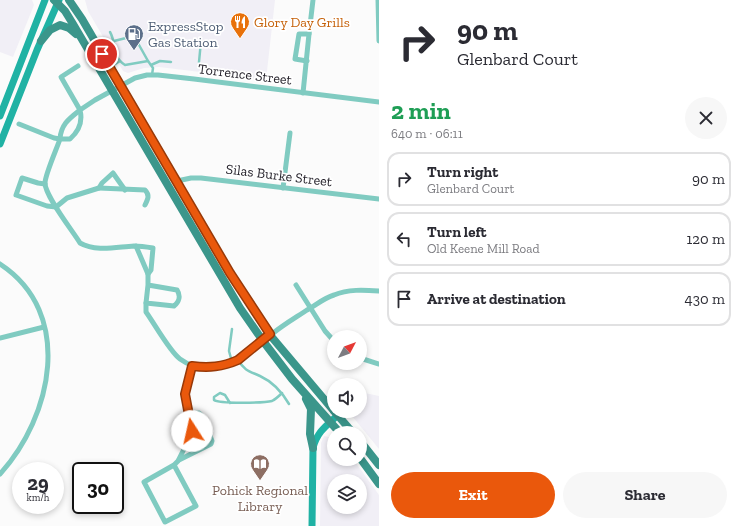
<!DOCTYPE html>
<meta charset="utf-8">
<style>
:root{--surface:#fff;--page:#f7f7f7;--text:#2b2b33;--muted:#7c7c81;--line:#e1e1e2;--accent:#ea580c}
body{margin:0;font-family:"Zilla Slab",serif;background:var(--page);color:var(--text);height:100vh;display:flex;flex-direction:column;font-size:15px;white-space:nowrap}
*{box-sizing:border-box;margin:0}
p{font-size:13px;color:var(--muted)}
.icon{flex:none;width:22px;height:22px;fill:none;stroke:currentColor;stroke-width:2;stroke-linecap:round;stroke-linejoin:round}
.map{position:relative;flex:1;overflow:hidden}
.side{display:flex;flex-direction:column;background:var(--surface);width:360px}
.side>*{flex:none}
.top-card{background:#fff;color:var(--text);overflow:hidden}
.needle{width:26px;rotate:49deg}
.fabs{position:absolute;left:327px;top:330px;display:grid;gap:8px}
.fabs a{display:grid;place-items:center;width:40px;height:40px;border-radius:50%;background:var(--surface);box-shadow:0 2px 6px #0003;font-size:20px}
.speed{position:absolute;left:12px;top:462px;display:flex;gap:8px;font-size:20px;font-weight:700;text-align:center}
.speed>*{display:grid;place-content:center;width:52px;height:52px;border-radius:50%;background:var(--surface);box-shadow:0 2px 6px #0003;line-height:1}
.speed small{font-size:10px;font-weight:400}
.speed .limit{border:2px solid #111;border-radius:6px;background:#fff;color:#111}
.pin{position:absolute;display:grid;place-items:center;width:34px;height:34px;color:#fff;margin:-17px;border:2px solid #fff;border-radius:50%;box-shadow:0 1px 4px #0007}
.me{position:absolute;width:44px;margin:-22px;rotate:350deg;stroke-linejoin:round;filter:drop-shadow(0 0 3px #0008)}
.turn{display:flex;align-items:center;gap:14px;height:84px;padding:0 12px;font-size:18px}
.turn .icon{width:52px;height:52px;stroke-width:2.5}
.turn b{display:block;font-size:28px;line-height:34px}
.round{display:grid;place-items:center;flex:none;width:42px;height:42px;border-radius:21px;background:var(--page)}
.summary{display:flex;align-items:center;justify-content:space-between;height:68px;padding:0 12px}
h1{font-size:24px;font-weight:700;line-height:30px;color:#1e9e55}
.primary-button{display:flex;gap:8px;margin-top:auto;padding:8px 12px}
.primary-button a{flex:1;height:46px;border-radius:24px;background:var(--accent);color:#fff;font-size:16px;font-weight:700;line-height:46px;text-align:center}
.primary-button a+a{background:var(--page);color:var(--text)}
ul{padding:0;list-style:none}
li{display:flex;align-items:center;gap:12px;height:54px;margin:0 8px 6px;padding:0 4px;border:2px solid var(--line);border-radius:12px}
li div{flex:1}
li b{display:block;font-size:15px}
li em{font-style:normal}
main{display:flex;flex:1;min-height:0}
.map>svg:first-child{display:block}
</style>
<main>
<div class="map">
<svg width="379" height="526" viewBox="0 0 379 526">
<rect width="100%" height="100%" fill="#fbfbfb"/>
<g fill="#f1eff6" fill-rule="evenodd">
<polygon points="0,0 32,0 34,5 13,57 0,52"/>
<polygon points="85,0 275,0 266,80 159,67 144,68 128,73 123,71 88,11"/>
<polygon points="360,392 379,396 379,449 348,411 360,411"/>
<path d="M324,436L334,438V459H353L379,495V526H320L321,443ZM334,481H360V507H334Z"/>
</g>
<g fill="none" stroke-linecap="round" stroke-linejoin="round">
<g stroke="#80cbc1" stroke-width="2.5">
<path d="M110,32C117,44 111,56 125,65L148,61L153,68L152,75"/>
<polyline points="114,41 134,36 148,61"/>
<polyline points="103,53 114,46"/>
<polyline points="199,62 201,41"/>
<polyline points="151,65 160,61 171,62"/>
<polyline points="112,66 120,61"/>
<polyline points="232,329 229,351 232,362"/>
<path d="M238,360C245,371 249,371 260,376C273,382 282,392 289,404"/>
<path d="M230,403L225,395L220,393L214,397V400C219,404 264,403 272,401C276,399 279,396 282,393"/>
</g>
<g stroke="#80cbc1" stroke-width="5">
<polyline points="378,0 379,41"/>
<polyline points="309,34 313,0"/>
<polyline points="303,93 309,34 299,34 295,59 307,61"/>
<path d="M19,124L54,138L60,139C61,124 70,118 80,110L61,77L78,66"/>
<polyline points="177,181 191,178 201,178 379,199"/>
<polyline points="45,184 38,183 22,178 16,195 47,206 56,207 67,198 99,188 102,183 113,173 125,190"/>
<path d="M99,188L145,190C150,195 148,199 145,205"/>
<polyline points="283,188 290,133"/>
<polyline points="136,246 148,274"/>
<path d="M0,264C75,313 52,417 0,474"/>
<path d="M148,285L177,290C181,296 179,302 174,306L146,303L148,285V274L151,270L153,248C147,247 140,246 134,246C116,247 96,252 80,243C72,230 45,196 45,183C45,175 57,148 60,139H70C79,131 83,122 80,110L95,100L135,78L147,75H158L194,79L379,102"/>
<polyline points="296,285 325,331 334,341"/>
<path d="M146,303V312C154,323 170,352 180,359C215,384 245,354 272,334C283,325 295,318 307,310C316,305 324,298 334,295C348,289 364,290 379,291"/>
<polyline points="0,338 44,327"/>
<polyline points="360,358 379,364"/>
<polyline points="179,460 211,444 212,441 202,416 199,413 189,414"/>
<polyline points="174,465 196,506 165,522 144,482 174,465 178,461 190,437 192,431 185,394 192,366"/>
</g>
<g stroke="#20b2a4" stroke-width="7">
<polyline points="0,116 45,0"/>
<polyline points="0,144 37,50 59,0"/>
<path d="M312,526L313,448C317,432 326,426 338,415"/>
</g>
<g stroke="#3b968b" stroke-width="8">
<polyline points="54,0 65,11 73,24 240,308 263,341 292,379 340,433"/>
<polyline points="69,0 82,19 230,273 270,335 334,411"/>
<polyline points="41,41 50,30 60,25 69,28 76,34"/>
<polyline points="306,399 311,409 310,434 313,448"/>
<polyline points="334,411 353,433"/>
<polyline points="360,441 379,465"/>
<polyline points="360,458 379,484"/>
</g>
</g>
<g fill="none" stroke-linecap="round" stroke-linejoin="round">
<defs>
<path id="route" d="M102,54L230,273L270,334L238,360C222,367 209,368 192,366L185,394L192,431"/>
</defs>
<use href="#route" stroke="#983908" stroke-width="10"/>
<use href="#route" stroke="#ea580c" stroke-width="7"/>
</g>
<defs>
<symbol id="restaurant-pin" viewBox="-11 -11 22 30"><path d="M0 17L-7.5 6A9.5 9.5 0 1 1 7.5 6Z" fill="#e8710a" stroke="#fff"/><path d="M-5-6h1v4h1v-4h1v4h1v-4h1v5L-1.5 .5V6h-2V.5L-5-1ZM5-6V6H3V1.5H1.5Q1.5-4 5-6Z" fill="#fff"/></symbol>
<symbol id="fuel-pin" viewBox="-11 -11 22 30"><path d="M0 17L-7.5 6A9.5 9.5 0 1 1 7.5 6Z" fill="#5c6f8a" stroke="#fff"/><path d="M-5.5-6h7V0h2V4h1.3V-2.5L3-4.5l.8-.8L6-3V5H2.5V1h-1V6h-7ZM-4.2-4.7v3.2H.2V-4.7Z" fill="#fff"/></symbol>
<symbol id="library-pin" viewBox="-11 -11 22 30"><path d="M0 17L-7.5 6A9.5 9.5 0 1 1 7.5 6Z" fill="#8d6e63" stroke="#fff"/><path d="M-6-4Q-3-5.5-.7-3.5V5Q-3 3-6 4ZM6-4Q3-5.5 .7-3.5V5Q3 3 6 4Z" fill="#fff"/></symbol>
</defs>
<g fill-rule="evenodd">
<use href="#restaurant-pin" x="229" y="11" width="22" height="30"/>
<use href="#fuel-pin" x="123" y="23" width="22" height="30"/>
<use href="#library-pin" x="249" y="453" width="22" height="30"/>
</g>
<g text-anchor="middle" stroke-width="3.5" stroke-linejoin="round" paint-order="stroke">
<g font-size="14" fill="#c56008" stroke="#fff" text-anchor="start">
<text x="254" y="27">Glory Day Grills</text>
</g>
<g font-size="14" fill="#4e5e75" stroke="#fff" text-anchor="start">
<text x="148" y="31">ExpressStop<tspan x="148" dy="16">Gas Station</tspan></text>
</g>
<g font-size="14" fill="#201d26" stroke="#fff">
<text transform="translate(245 74) rotate(7)" y="5">Torrence Street</text>
<text transform="translate(279 175) rotate(7)" y="5">Silas Burke Street</text>
</g>
<g font-size="14" fill="#785e54" stroke="#fff">
<text x="260" y="495">Pohick Regional<tspan x="260" dy="16">Library</tspan></text>
</g>
</g>
</svg>
<div class="fabs">
<a><svg class="needle" viewBox="-14 -14 28 28"><path d="M0-13l5 13h-10z" fill="#e53935"/><path d="M0 13l5-13h-10z" fill="#7c7c81"/></svg></a>
<a><svg class="icon" aria-label="sound" viewBox="0 0 24 24"><path d="M4 9h4l5-4v14l-5-4H4zM17 9q2 3 0 6"/></svg></a>
<a><svg class="icon" aria-label="search" viewBox="0 0 24 24"><circle cx="10" cy="10" r="6"/><path d="M15 15l6 6"/></svg></a>
<a><svg class="icon" aria-label="layers" viewBox="0 0 24 24"><path d="M12 4l9 5-9 5-9-5zM3 14l9 5 9-5"/></svg></a>
</div>
<div class="speed"><div>29<small>km/h</small></div><div class="limit">30</div></div>
<div class="pin" style="left:102px;top:54px;background:#d93025"><svg class="icon" aria-label="arrive" viewBox="0 0 24 24"><path d="M6 21V4h12l-3 4 3 4H6"/></svg></div>
<svg class="me" style="left:192px;top:431px" viewBox="-20 -20 40 40"><circle r="19" fill="#fff"/><path d="M0-13L10 11 0 6-10 11z" fill="#ea580c"/></svg>
</div>
<section class="side">
<div class="top-card">
<div class="turn"><svg class="icon" aria-label="right" viewBox="0 0 24 24"><path d="M7 20v-9h11M14 6l5 5-5 5"/></svg><div><b>90 m</b>Glenbard Court</div></div>
</div>
<div class="summary"><div><h1>2 min</h1><p>640 m · 06:11</p></div><a class="round"><svg class="icon" aria-label="close" viewBox="0 0 24 24"><path d="M6 6l12 12M18 6L6 18"/></svg></a></div>
<ul>
<li><svg class="icon" aria-label="right" viewBox="0 0 24 24"><path d="M7 20v-9h11M14 6l5 5-5 5"/></svg><div><b>Turn right</b><p>Glenbard Court</p></div><em>90 m</em></li>
<li><svg class="icon" aria-label="left" viewBox="0 0 24 24"><path d="M17 20v-9H6M10 6l-5 5 5 5"/></svg><div><b>Turn left</b><p>Old Keene Mill Road</p></div><em>120 m</em></li>
<li><svg class="icon" aria-label="arrive" viewBox="0 0 24 24"><path d="M6 21V4h12l-3 4 3 4H6"/></svg><div><b>Arrive at destination</b></div><em>430 m</em></li>
</ul>
<div class="primary-button"><a>Exit</a><a>Share</a></div>
</section>
</main>
